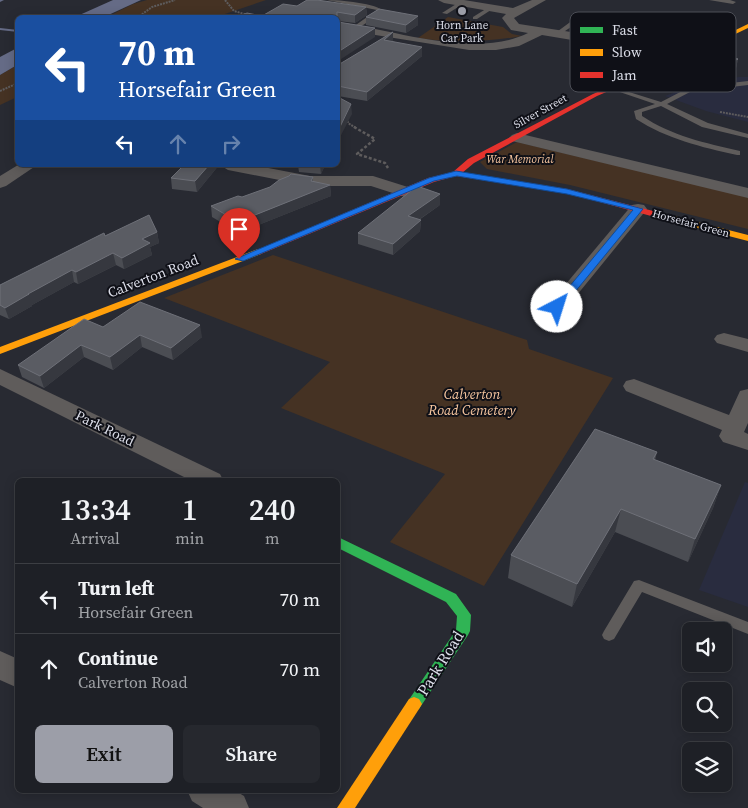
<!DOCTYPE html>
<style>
:root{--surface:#1e2026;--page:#26282e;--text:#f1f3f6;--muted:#a1a3a7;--line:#3c3e43;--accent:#9c9ea8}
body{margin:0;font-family:"Source Serif 4",serif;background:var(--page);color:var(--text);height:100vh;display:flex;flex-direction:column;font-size:19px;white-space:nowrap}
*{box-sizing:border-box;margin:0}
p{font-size:16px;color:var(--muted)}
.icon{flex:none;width:28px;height:28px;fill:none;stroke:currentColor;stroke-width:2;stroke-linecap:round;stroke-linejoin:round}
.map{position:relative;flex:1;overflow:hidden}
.side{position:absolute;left:15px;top:478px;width:325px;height:315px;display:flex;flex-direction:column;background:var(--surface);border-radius:8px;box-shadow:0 2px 12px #0003,0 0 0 1px var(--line)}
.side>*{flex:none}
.banner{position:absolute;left:15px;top:15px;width:325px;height:152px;border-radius:8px;box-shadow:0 2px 12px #0003,0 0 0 1px var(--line);background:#1a4fa0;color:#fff;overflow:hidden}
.controls{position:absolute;left:682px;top:622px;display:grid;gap:10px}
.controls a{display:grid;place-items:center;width:50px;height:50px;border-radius:8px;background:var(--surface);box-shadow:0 2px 12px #0003,0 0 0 1px var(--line);font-size:25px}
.pin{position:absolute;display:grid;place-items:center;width:42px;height:42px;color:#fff;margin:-51px -21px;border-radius:50% 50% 50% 0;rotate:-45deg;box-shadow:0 0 5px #0007}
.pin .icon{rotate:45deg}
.me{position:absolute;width:55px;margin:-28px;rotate:40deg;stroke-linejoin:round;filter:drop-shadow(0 0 4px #0008)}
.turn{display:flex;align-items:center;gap:18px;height:105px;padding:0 20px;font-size:22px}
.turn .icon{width:65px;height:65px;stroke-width:2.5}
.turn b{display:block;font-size:35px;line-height:42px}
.lanes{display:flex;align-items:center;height:48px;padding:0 20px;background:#0003;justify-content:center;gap:25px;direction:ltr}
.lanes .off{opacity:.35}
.eta{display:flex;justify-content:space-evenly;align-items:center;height:85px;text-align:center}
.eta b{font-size:30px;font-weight:600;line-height:35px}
.primary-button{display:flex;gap:10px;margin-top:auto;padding:10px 20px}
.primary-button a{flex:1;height:58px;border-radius:8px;background:var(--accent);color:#111;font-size:20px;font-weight:600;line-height:58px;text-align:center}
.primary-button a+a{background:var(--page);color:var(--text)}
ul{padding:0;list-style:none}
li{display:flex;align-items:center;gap:15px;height:70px;padding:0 20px;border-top:1px solid var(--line)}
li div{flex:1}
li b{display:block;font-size:19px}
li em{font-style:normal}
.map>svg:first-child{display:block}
</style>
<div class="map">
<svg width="748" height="808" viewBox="0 0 748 808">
<rect width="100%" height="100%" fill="#282a32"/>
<g fill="#292c3f">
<polygon points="739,77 748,77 748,122 706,111 665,96 696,84"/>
<polygon points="745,482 748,483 748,607 699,590"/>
</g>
<g fill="#453223">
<polygon points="147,0 266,0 216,17 107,17 133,4"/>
<path d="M448,17L503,27L512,34L522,36C487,42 453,43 418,38Z"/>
<polygon points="17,65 17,97 0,105 0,75"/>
<polygon points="517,142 748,197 748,229 570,185 487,169 480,162"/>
<polygon points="273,255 527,340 529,349 613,378 484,586 390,542 445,474 281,408 330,362 164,298"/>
</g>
<g fill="#656b86">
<polygon points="113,0 141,0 104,17 75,17"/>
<polygon points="17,48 17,65 0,75 0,57"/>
</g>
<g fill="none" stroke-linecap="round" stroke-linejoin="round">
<g fill="#656b86" fill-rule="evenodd">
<polygon points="0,0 4,0 0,2"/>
<polygon points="0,28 18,30 18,32 0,30"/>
</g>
<g stroke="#5e5c5d" stroke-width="2" stroke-dasharray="2 1" stroke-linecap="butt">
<polyline points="225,0 234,11 248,15"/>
<polyline points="137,18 152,7 175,0"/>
<polyline points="0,91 18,83"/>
<polyline points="720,112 748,117"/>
<polyline points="347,118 348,123 356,128"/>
</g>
<polyline stroke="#5e5c5d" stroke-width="2.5" stroke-dasharray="3 2" stroke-linecap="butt" points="354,127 375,139 357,154 385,163 388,168"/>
<g fill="#5f5c5b" fill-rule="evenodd">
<path d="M327,0C339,0 378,3 384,12L355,30L353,29V27L377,10Z"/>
<polygon points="709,0 730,0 736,2 733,4"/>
<polygon points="461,1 463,4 447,14 442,13"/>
<polygon points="489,7 494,8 477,19 473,19 473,17"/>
<polygon points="586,18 647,27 650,29 647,31 586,22 577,23 559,35 554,34 573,20"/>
<path d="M748,81V85L690,92L667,104L708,123L748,134V138L702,127L661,106L642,112V116C672,136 705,143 740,151V155H737C701,147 667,139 636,119L634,111L655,104L608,88L613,87L661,102L688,88Z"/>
<polygon points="639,580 748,622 748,634 642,592 614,639 609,641 604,639 602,635 604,631 634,581"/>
</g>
<g fill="#5f5c5b" fill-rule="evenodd">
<path d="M438,0H464L513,8L532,0H546L514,18L519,24L584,34L677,55L683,59L677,63L584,42L542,35L519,46L496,50H469L338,29V22C393,30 476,59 528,33L511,30L502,18L506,14L444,3Z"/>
<polygon points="517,133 748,188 748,198 512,141 509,138 512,135"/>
<polygon points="18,165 37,165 6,186 0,188 0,176"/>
<polygon points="220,165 253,165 310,176 373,176 411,188 413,192 411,196 405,197 371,186 310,186 228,170"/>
<polygon points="638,204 644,205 647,209 564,311 550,311 547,307 550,303 632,205"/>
<polygon points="724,333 748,339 748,352 717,343 714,339 717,335"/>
<polygon points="0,369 220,474 223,480 190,480 0,385"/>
<polygon points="634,379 729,415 740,391 748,389 748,423 744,432 748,434 748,450 723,442 719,436 722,430 626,391 623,386 626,381"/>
<polygon points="0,651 18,659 18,688 0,680"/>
<polygon points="187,790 234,790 244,796 249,808 203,808 192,801"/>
</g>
<polygon fill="#30b455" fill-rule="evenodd" points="338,537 456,594 471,615 470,631 468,635 419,709 414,711 409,709 406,704 456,630 457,616 446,602 338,548"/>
<g fill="#ff9f0a" fill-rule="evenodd">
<polygon points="748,24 748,28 683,59 678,58"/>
<polygon points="662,213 748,235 748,241 659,218 659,214"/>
<polygon points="258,249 263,252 261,254 0,354 0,347"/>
<polygon points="414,697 419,699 422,704 419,709 355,808 337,808 409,699"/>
</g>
<polygon fill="#e5322d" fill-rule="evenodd" points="681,56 684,58 683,59 597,96 474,163 462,173 567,189 665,214 665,218 662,219 567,193 456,176 434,182 261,254 258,255 253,252 428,178 453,172 468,159 593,94"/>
</g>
<g fill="#4b4d53">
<polygon points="297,6 366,7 367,15 355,23 338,21 338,18 236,18 262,16"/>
<polygon points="366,17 418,25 406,33 366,25"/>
<polygon points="393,32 393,41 422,56 367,101 338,96 338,65"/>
<polygon points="738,59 736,68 710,80 677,70 679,61"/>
<polygon points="184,165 219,165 197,192 172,189 171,178"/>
<polygon points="298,165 325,165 321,174 299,172"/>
<polygon points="313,177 313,182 330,185 331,196 251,228 245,225 234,230 212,217 211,206"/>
<polygon points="440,205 419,220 421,220 420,231 393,255 358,244 358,233"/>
<polygon points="157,232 159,243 150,247 152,255 124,269 116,265 78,284 74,282 32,305 32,306 9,319 0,315 0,285 105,236"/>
<polygon points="103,327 202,337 173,360 142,347 113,370 84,357 44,388 22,377 18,365"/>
<polygon points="657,452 655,460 721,485 713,508 688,562 615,532 572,607 508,578 511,555"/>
</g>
<g fill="#36383f">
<polygon points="366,7 367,15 355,23 355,15"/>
<polygon points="418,16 418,25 406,33 406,25"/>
<polygon points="375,28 375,37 338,61 338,52"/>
<polygon points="393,32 393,41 384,49 384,40"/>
<polygon points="422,47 422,56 367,101 367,92"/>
<polygon points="738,59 736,68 710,80 712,71"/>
<polygon points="351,104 352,114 338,141 338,131"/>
<polygon points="209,165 219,165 197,192 195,181"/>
<polygon points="320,165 325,165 321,174"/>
<polygon points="330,185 331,196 251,228 250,217"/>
<polygon points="440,194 440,205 408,227 408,216"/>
<polygon points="244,214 245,225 234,230 233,219"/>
<polygon points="421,220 420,231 393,255 393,244"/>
<polygon points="157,232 159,243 150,247 152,255 124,269 122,258 142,239"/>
<polygon points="113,253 116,265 78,284 76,272"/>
<polygon points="72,270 74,282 32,305 32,306 9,319 5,308 28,294"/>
<polygon points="200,325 202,337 173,360 171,348"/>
<polygon points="140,335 142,347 113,370 110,357"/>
<polygon points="81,345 84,357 44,388 40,376"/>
<polygon points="721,485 713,508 688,562 695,539"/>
<polygon points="621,509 615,532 572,607 577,584"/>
</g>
<g fill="#5a5c63" stroke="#6e7078">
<polygon points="307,0 317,0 366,7 355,15 337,12 337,18 236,18 247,13 262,16 283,4 297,6"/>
<polygon points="379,9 418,16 406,25 366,17"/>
<polygon points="338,22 375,28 338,52"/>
<polygon points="393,32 384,40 422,47 367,92 338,86 338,65"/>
<polygon points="705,49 738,59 712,71 679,61"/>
<polygon points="338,97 351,104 338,131"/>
<polygon points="184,165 209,165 195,181 171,178"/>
<polygon points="291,174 313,177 311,181 330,185 250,217 244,214 233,219 211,206 238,196 242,197 270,187 279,180 289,176"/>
<polygon points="417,186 440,194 408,216 421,220 393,244 358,233"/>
<polygon points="149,215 157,232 142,239 150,243 122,258 113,253 76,272 72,270 28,294 29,294 5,308 0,305 0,285 104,233 105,236"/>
<polygon points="140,302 200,325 171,348 140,335 110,357 81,345 40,376 18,365 84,319 103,327"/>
<polygon points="595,429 657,452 653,459 721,485 695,539 621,509 577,584 511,555"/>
</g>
<polygon fill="#1a73e8" stroke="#114b97" points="456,171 567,189 643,209 561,309 554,309 554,305 633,210 567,194 457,176 434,181 243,261 235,259 429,178"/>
<circle fill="#9c9ea8" stroke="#0f1017" stroke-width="2" cx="462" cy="11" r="5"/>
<g text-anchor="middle" stroke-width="4" stroke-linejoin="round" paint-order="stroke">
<g font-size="11" fill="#dbdde8" stroke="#0f1017">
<text x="462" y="29">Horn Lane<tspan x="462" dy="13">Car Park</tspan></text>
</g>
<g font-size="11" fill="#dbdde8" stroke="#0f1017">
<text transform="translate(540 111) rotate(-29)" y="4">Silver Street</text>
<text transform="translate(691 223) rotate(15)" y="4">Horsefair Green</text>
</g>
<g font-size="11" font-style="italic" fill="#f8c7a0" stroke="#0f1017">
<text x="520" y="163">War Memorial</text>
</g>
<g font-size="14" fill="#dbdde8" stroke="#0f1017">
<text transform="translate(153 276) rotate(-21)" y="5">Calverton Road</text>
<text transform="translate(105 428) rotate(26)" y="5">Park Road</text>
</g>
<g font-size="14" font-style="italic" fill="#f8c7a0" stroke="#0f1017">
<text x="472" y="399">Calverton<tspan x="472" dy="16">Road Cemetery</tspan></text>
</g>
<g font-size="16" fill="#dbdde8" stroke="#0f1017">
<text transform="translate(440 663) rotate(-58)" y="6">Park Road</text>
</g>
</g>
<rect x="570" y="12" width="166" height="80" rx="8" fill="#0f1017" stroke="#4c4e56" stroke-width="1"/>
<rect x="580" y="27" width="23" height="6" fill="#30b455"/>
<rect x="580" y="49" width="23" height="7" fill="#ff9f0a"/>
<rect x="580" y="72" width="23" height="6" fill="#e5322d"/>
<g font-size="14" fill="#dbdde8">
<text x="612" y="35">Fast</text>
<text x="612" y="57">Slow</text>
<text x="612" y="80">Jam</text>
</g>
</svg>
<div class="controls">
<a><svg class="icon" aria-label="sound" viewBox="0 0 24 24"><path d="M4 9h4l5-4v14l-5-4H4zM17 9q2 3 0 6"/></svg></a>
<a><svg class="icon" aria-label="search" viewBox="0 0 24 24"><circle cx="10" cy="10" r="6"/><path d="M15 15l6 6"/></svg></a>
<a><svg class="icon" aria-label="layers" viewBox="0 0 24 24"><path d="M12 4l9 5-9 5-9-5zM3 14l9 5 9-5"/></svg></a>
</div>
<div class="pin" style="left:239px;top:259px;background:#d93025"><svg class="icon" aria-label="arrive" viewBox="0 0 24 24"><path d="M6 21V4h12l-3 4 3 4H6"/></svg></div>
<svg class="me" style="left:557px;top:307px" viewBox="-20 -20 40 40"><circle r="19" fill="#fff"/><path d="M0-13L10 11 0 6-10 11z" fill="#1a73e8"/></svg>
<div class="banner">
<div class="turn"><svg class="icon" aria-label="left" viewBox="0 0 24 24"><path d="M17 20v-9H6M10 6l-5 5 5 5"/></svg><div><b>70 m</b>Horsefair Green</div></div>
<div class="lanes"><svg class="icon" aria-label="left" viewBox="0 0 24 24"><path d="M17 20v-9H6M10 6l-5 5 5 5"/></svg><svg class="icon off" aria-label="ahead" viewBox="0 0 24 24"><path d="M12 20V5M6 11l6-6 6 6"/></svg><svg class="icon off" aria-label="right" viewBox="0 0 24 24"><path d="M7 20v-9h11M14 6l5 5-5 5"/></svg></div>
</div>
<section class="side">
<div class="eta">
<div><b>13:34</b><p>Arrival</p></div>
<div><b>1</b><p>min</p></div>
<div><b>240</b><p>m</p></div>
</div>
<ul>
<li><svg class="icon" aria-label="left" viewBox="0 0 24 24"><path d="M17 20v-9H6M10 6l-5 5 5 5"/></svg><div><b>Turn left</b><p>Horsefair Green</p></div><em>70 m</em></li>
<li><svg class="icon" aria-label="ahead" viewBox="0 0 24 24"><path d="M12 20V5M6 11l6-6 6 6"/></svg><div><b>Continue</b><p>Calverton Road</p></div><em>70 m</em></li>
</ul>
<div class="primary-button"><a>Exit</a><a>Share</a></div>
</section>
</div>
